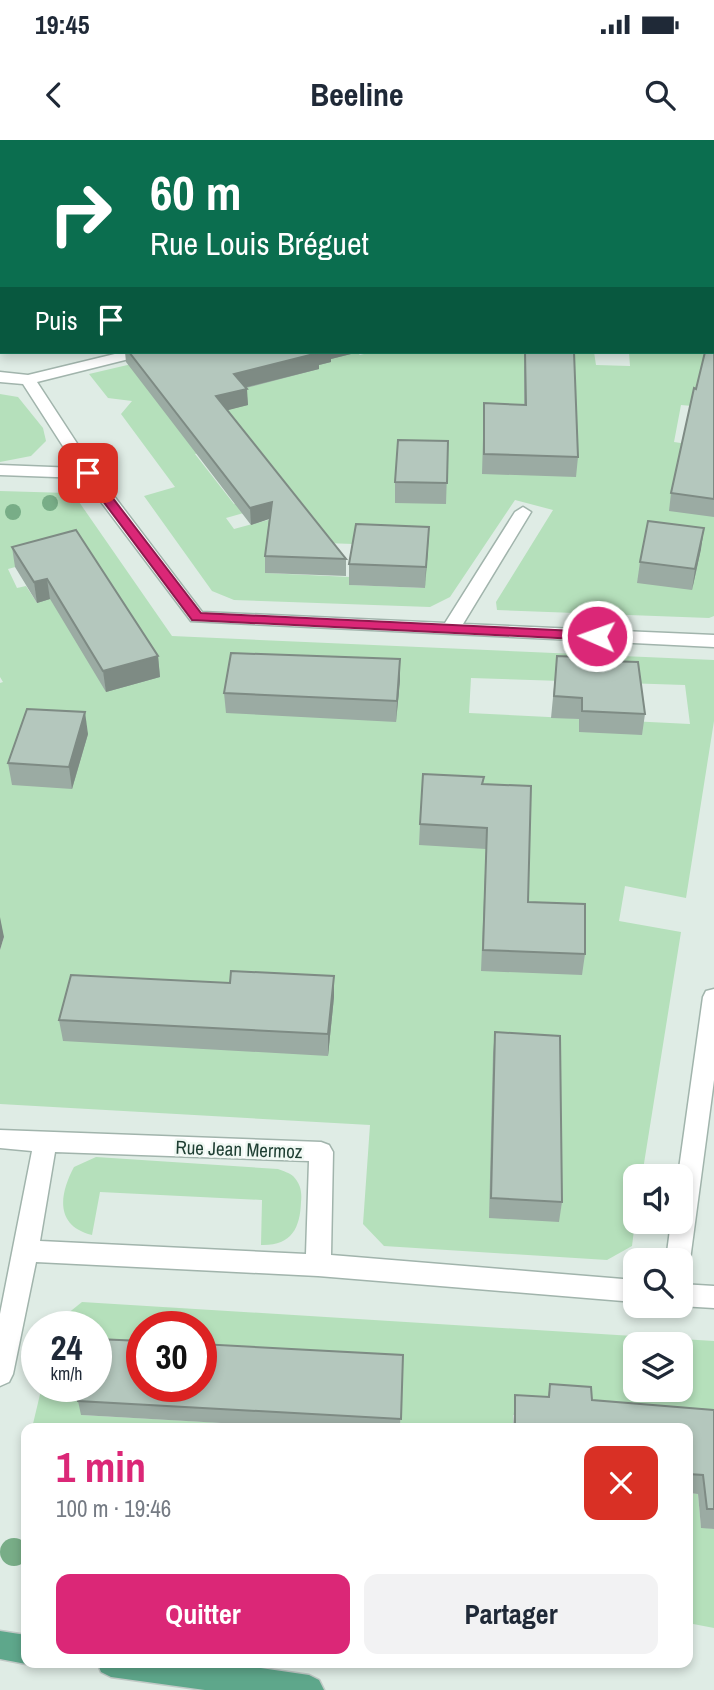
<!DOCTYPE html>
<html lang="fr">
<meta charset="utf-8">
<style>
:root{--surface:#fff;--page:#f2f2f3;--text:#1f2937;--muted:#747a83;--accent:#db2777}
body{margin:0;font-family:"Archivo Narrow",sans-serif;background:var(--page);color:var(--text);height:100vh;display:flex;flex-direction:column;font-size:26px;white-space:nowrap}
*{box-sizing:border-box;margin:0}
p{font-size:23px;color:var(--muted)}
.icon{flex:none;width:38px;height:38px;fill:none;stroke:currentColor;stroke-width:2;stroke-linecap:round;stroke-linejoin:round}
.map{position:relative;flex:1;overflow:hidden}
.side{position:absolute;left:21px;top:1283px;width:672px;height:245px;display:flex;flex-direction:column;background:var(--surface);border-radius:14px;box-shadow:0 4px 10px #0003}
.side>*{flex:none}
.guide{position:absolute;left:0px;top:0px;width:714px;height:214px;box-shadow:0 4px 10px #0003;background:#0b6e4f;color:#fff;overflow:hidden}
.buttons{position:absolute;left:623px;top:1024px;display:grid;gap:14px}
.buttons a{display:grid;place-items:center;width:70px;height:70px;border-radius:14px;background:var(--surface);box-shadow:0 4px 10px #0003;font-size:35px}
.speed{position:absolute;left:21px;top:1171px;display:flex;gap:14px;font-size:35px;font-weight:700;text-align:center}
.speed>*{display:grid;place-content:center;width:91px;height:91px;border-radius:50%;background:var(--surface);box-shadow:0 4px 10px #0003;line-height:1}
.speed small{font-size:18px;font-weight:400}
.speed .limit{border:10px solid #d22;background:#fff;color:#111}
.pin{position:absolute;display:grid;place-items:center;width:60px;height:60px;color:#fff;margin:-30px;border-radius:14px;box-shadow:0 4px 10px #0006}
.me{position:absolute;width:77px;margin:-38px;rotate:272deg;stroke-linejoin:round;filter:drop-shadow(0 0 5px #0008)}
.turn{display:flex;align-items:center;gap:24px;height:147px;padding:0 35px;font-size:32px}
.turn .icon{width:91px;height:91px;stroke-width:2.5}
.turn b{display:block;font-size:49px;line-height:60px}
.then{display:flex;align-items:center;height:66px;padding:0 35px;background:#0003;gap:14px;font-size:26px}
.round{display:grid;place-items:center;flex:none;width:74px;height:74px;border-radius:14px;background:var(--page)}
.summary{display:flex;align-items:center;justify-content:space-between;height:119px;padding:0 35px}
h1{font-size:42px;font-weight:800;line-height:52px;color:var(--accent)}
.primary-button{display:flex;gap:14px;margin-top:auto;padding:14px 35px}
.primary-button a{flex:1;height:80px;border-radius:14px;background:var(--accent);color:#fff;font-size:28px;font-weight:800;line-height:80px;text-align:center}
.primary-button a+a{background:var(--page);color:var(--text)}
.status{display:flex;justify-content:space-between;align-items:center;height:49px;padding:0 35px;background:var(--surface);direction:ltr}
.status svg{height:19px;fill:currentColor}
header{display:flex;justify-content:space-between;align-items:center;height:91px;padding:0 35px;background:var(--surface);font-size:32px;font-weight:800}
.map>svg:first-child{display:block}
</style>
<div class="status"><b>19:45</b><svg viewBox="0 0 49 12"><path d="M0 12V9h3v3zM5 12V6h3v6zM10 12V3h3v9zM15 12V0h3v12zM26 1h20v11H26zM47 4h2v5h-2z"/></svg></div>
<header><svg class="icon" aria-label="back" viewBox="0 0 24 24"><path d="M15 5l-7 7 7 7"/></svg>Beeline<svg class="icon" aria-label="search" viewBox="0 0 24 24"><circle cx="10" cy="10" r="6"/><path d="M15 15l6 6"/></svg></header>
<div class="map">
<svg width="714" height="1550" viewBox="0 0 714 1550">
<rect width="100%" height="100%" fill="#dfece5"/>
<g fill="#b5e0bb" fill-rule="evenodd">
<path d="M183,212H356L360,215L372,212H594L596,225L630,226L629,212H707L714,268L681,265L674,302L714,308V476L709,478L497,470L496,462L553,370L515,360L450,457L430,467L234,460L212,451L144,356L175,347L121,274L132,261L108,258L89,234ZM239,301L279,352L234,364L195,314ZM265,367L275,378L234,389L226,378ZM270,401L353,404L425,448L350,445V437L266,433Z"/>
<polygon points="0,254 18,257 43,288 46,301 31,316 0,322"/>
<path d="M0,351L68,353L77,359L172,496L714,520V581L686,758L625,746L619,781L681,792L642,1036H635V1082L632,1106L607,1120L384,1106L363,1084L370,985L0,964V810L4,797H0V543L3,542L0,537ZM78,410L37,463L26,446L17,448L8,429ZM471,538L685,545L690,584L469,573Z"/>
<path d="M96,1017L278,1029C283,1031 290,1033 293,1036C301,1044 302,1053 301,1062C300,1089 291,1106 261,1105L262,1060L100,1052L92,1095C55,1086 59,1055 74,1027Z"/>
<path d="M82,1162L714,1201V1290L513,1275V1288H400L402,1229L201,1219V1186H142V1215L96,1213V1186H55L57,1182ZM635,1204H681V1250H635Z"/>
<polygon points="42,1246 86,1246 81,1275 313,1288 32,1288"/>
<polygon points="688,1353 698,1354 701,1387 714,1389 714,1488 688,1483"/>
</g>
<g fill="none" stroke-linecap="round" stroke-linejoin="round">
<defs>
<g id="minor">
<polygon points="457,0 469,0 470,2 458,2"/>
<rect x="712" y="38" width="2" height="8"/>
<rect x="712" y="94" width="2" height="8"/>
<polygon points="0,107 2,107 0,119"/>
<polygon points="123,212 147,212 145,215 37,242 95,331 202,472 445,483 515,372 523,367 531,372 463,484 714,495 714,507 191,481 83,338 0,335 0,325 77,328 23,244 0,242 0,232 28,235"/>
<polygon points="714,849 714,940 690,1120 687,1127 681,1130 681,1120 666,1120 671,1082 681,1082 681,1036 678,1036 703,857 706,851"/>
<path d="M0,990L321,1002L329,1005L333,1012L331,1115L635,1140V1162L318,1136L36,1122L13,1234L9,1242L0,1246V1174L32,1011L0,1008ZM55,1012L309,1021L306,1114L40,1101Z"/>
<polygon points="681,1144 714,1146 714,1168 680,1166"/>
</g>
<g id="major">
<polygon points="0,1491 26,1495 26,1522 28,1522 26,1524 0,1519"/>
<polygon points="97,1522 219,1522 309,1535 319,1540 324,1550 205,1550 111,1537 101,1532"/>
</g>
</defs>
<use href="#minor" stroke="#a1b4ac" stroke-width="3"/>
<use href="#major" stroke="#c0c9c6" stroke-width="3"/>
<use href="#minor" fill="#fff" fill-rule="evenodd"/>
<use href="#major" fill="#5ea78b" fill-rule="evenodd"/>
</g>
<g fill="#78ad87">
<circle cx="50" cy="363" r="8"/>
<circle cx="13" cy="372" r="8"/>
<circle cx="14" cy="1412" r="14"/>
</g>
<g fill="#9baba3">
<polygon points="0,0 456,0 456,2 2,2 2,26 0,24"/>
<polygon points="531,0 714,0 714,20 712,20 712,2 532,2"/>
<polygon points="714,178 714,377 669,371 671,353"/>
<polygon points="125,212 359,212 331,219 331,222 319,225 319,229 246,248 248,265 227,270 346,419 346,436 265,433 265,416 269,379 251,385 126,222"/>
<polygon points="525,212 578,317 576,337 482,334 484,263 524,265 524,229"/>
<polygon points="448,301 446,364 395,363 395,342"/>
<polygon points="429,387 425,448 349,445 349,424"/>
<polygon points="12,407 158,516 160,537 106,552 50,459 37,463 15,427"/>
<polygon points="701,409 692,450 637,443 640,422"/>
<polygon points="557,516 605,521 645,574 642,595 579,592 579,579 551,578"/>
<polygon points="400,540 396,582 226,573 224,553"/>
<polygon points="88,594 72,649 12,645 8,623"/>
<polygon points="484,637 483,644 528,762 585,814 582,835 481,831 486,709 419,705 420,684"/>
<polygon points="334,836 334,857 328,916 63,901 59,880"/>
<polygon points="495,892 562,1062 559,1082 489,1078 493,913"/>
<polygon points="403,1215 400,1288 309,1288 81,1275 78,1261"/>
<polygon points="550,1244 592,1260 714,1270 714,1389 701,1388 698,1354 688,1353 688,1288 513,1288 515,1255 548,1257"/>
</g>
<g fill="#7e8b84">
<polygon points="315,212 359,212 331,219 331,222 319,225 319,229 235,250 234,234"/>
<polygon points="247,249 248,265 217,273 216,256"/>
<polygon points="272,362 272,378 251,385 250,368"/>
<polygon points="429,387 428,408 425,448 426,427"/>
<polygon points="704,388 701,409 692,450 695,429"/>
<polygon points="47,439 50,459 37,463 34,442"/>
<polygon points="158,516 160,537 106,552 103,531"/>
<polygon points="400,519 400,540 396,582 397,561"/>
<polygon points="85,572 88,594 72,649 69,627"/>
<polygon points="0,777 4,797 0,810"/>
<polygon points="334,836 334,857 328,916 328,894"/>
</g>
<g fill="#b4c7bd" stroke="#7e8b84" stroke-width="2">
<polygon points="0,0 416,0 418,2 2,2 2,14 0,12"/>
<polygon points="541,0 602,0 580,2 542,2"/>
<polygon points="653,0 714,0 714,5 712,5 712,2 673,2"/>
<polygon points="714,178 714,359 671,353 694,248 696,249 705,212 712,212 712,185"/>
<polygon points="129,212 317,212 318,213 234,234 247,249 216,256 346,419 265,416 272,362 250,368"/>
<polygon points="525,212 574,212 578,317 484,314 484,263 526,265"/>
<polygon points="398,300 448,301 447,343 395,342"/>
<polygon points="648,381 704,388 695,429 640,422"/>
<polygon points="356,384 429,387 426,427 349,424"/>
<polygon points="76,390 158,516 103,531 47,439 34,442 12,407"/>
<polygon points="231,513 400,519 397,561 224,553"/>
<polygon points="557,516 604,518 605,521 638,522 645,574 582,571 582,558 554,556"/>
<polygon points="27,569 85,572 69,627 8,623"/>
<polygon points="423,634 484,637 482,644 531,646 528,762 585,764 585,814 483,810 487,688 420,684"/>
<polygon points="231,831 334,836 328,894 59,880 71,835 230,843"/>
<polygon points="495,892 560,896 562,1062 491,1058"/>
<polygon points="96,1199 142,1201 142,1246 201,1246 201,1204 403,1215 401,1279 78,1261 80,1246 96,1246"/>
<polygon points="550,1244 591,1247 592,1260 714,1270 714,1369 707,1369 703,1335 688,1334 688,1288 515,1288 515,1255 549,1257"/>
</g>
<polygon fill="#db2777" stroke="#8e194d" stroke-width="2" points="88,330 92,331 201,473 597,492 603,496 597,500 192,480 82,333"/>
<g text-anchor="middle" stroke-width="5" stroke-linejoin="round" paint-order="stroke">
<g font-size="19" fill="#1e3e32" stroke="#f0f8f3">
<text transform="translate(239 1009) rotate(2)" y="7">Rue Jean Mermoz</text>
</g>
</g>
</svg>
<div class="buttons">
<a><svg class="icon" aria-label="sound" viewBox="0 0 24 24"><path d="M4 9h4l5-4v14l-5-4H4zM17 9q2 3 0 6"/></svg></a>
<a><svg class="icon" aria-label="search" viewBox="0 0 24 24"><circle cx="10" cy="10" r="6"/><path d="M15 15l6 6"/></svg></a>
<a><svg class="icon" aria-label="layers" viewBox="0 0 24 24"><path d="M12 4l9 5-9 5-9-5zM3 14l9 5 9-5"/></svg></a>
</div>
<div class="speed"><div>24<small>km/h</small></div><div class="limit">30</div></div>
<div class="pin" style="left:88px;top:333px;background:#d93025"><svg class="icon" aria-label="arrive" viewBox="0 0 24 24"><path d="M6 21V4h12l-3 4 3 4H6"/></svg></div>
<svg class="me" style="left:597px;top:496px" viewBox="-20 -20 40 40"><circle r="17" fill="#db2777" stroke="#fff" stroke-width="3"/><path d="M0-11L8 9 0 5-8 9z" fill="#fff"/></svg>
<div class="guide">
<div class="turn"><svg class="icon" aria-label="right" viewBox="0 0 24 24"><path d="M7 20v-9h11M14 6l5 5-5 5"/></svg><div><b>60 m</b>Rue Louis Bréguet</div></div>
<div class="then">Puis<svg class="icon" aria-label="arrive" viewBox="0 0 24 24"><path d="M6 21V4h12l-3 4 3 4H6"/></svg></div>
</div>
<section class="side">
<div class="summary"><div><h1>1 min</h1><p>100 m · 19:46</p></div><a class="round" style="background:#d93025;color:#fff"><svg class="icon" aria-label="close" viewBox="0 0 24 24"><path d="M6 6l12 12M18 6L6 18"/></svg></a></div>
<div class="primary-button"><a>Quitter</a><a>Partager</a></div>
</section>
</div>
